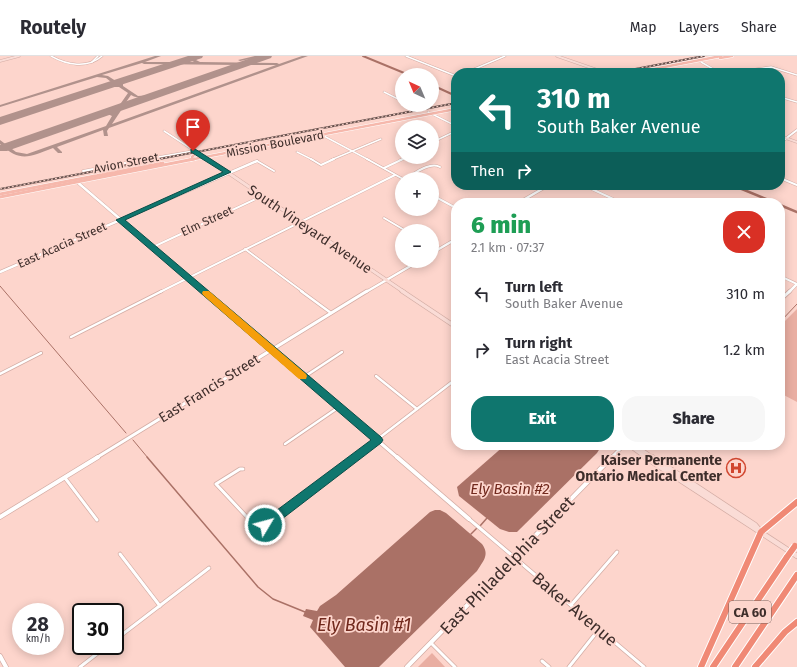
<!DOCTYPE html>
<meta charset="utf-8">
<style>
:root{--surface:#fff;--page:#f7f7f7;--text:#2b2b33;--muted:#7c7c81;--line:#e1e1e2;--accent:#0f766e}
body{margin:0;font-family:"Fira Sans",sans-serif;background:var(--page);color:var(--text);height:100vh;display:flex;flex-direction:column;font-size:15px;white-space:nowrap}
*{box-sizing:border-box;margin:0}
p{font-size:13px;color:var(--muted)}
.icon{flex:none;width:22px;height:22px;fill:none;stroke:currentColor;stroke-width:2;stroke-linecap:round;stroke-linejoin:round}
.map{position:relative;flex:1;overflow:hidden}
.drawer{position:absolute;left:451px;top:142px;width:334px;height:252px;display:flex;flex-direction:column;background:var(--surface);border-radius:16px;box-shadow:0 2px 10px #0003}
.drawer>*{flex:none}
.banner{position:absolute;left:451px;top:12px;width:334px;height:122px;border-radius:16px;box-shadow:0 2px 10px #0003;background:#0f766e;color:#fff;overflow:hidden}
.needle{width:26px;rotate:316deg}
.tools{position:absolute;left:395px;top:12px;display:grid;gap:8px}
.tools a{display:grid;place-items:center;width:44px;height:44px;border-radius:50%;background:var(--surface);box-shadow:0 2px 10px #0003;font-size:20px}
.speed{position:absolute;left:12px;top:547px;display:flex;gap:8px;font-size:20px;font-weight:700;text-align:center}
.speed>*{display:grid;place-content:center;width:52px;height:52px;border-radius:50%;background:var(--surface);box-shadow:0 2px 10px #0003;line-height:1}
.speed small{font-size:10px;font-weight:400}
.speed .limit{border:2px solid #111;border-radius:6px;background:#fff;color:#111}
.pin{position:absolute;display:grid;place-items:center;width:34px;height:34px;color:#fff;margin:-41px -17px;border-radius:50% 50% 50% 0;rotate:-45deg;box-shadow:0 0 4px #0007}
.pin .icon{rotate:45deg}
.me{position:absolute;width:44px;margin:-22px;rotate:53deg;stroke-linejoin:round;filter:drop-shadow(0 0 3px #0008)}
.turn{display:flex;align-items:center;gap:14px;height:84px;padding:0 20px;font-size:18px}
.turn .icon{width:52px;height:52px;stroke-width:2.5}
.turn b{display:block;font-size:28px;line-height:34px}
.then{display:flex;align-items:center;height:38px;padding:0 20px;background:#0003;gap:8px;font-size:15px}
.round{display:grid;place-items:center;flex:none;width:42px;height:42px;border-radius:16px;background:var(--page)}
.summary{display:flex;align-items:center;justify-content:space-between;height:68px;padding:0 20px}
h1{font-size:24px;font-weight:800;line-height:30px;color:#1e9e55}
.button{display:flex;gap:8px;margin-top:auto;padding:8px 20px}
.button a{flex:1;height:46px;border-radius:16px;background:var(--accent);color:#fff;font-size:16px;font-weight:800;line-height:46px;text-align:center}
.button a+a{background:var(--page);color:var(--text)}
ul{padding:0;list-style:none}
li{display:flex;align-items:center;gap:12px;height:56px;padding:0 20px}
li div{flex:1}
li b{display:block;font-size:15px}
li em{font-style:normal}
header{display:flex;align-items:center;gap:24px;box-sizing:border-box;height:56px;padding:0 20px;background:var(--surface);border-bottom:1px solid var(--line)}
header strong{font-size:19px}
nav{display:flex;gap:22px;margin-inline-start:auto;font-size:14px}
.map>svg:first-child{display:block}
</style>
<header>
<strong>Routely</strong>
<nav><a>Map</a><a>Layers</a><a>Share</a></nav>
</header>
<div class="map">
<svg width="797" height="611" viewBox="0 0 797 611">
<rect width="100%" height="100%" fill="#fdd5cc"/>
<g fill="#e9aea2">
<polygon points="797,253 797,346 780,337 780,270"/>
<polygon points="432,597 445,611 418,611"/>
</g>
<g fill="#aa7166">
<polygon points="505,389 602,389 597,397 517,476 509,476 500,473 459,440 457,431"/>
<path d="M435,454H440L446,457L482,488C490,499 483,505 477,515L379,611H345L310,571L313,564L303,560L306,553L317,555L320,550L336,539L430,456Z"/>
</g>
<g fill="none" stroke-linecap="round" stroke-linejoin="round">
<g stroke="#aa7166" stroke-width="1">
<polyline points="0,230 126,377"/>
<polyline points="780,266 797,248"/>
<polyline points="133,384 148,402"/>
</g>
<g stroke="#aa7166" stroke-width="1.5">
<polyline points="147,401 258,531 273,543 305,556"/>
<polyline points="480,470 487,462"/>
<polyline points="471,478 477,472"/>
</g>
<g stroke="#aa7166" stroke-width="2">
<polyline points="363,0 409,19"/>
<polyline points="432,29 456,40"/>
</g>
<g stroke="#aa7166" stroke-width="2.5">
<polyline points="732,129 776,147"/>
<polyline points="780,149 797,156"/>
</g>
<g fill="#b1928c" fill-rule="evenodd">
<path d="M155,0H161L145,6H194L192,5V3L196,0H200L196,4L200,6L277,7L279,8L302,0H308L109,72L107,75L108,80H104L103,74L57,91L62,96V97H58L53,92C29,101 21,107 0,88V84L16,96L27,98L106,70L112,60C108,57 103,60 99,57C102,55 111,55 114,57L128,37L119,31H103V30L105,29H115L106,22L97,21L0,51V49ZM142,7L144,8L239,9L225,13V15H226L241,11L242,10L241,9H276L112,68L122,53L136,46L132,45L124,49L131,39C138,43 147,43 154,40L152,39L138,40L123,30V27L128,24V22H126L119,27L108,20L102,19Z"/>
<polygon points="255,0 264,0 240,5 238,4"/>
</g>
<g fill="#b1928c" fill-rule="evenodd">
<polygon points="188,0 203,0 202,2 0,69 0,61"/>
<polygon points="257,0 272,0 271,2 7,95 0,95 0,89"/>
</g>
<defs>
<g id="minor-far3">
<path d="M51,0C67,9 87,13 102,0"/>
<polyline points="406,0 456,20"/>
<polyline points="92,6 98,0"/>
<polyline points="701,6 720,17"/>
<polyline points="465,17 505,0"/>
<polyline points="729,17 771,11 797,19"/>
<polyline points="384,36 402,45"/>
<polyline points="780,41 797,46"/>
<polyline points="410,49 413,51"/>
<polyline points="428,56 456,70"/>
<polyline points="164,75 204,101"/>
<polyline points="322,79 369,104"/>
<polyline points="437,84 456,75"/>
<polyline points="297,96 313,104"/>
<polyline points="141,104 193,95"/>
<polyline points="331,104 381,83"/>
<polyline points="400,104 408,101"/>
</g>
<g id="minor-far2">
<polyline points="311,103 321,109 334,103"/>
<polyline points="367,103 403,123"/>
<polyline points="257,105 274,115"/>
<polyline points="384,112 403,103"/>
<polyline points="83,115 146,103"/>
<polyline points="780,122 797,129"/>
<path d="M405,123C414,118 430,105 440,111"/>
<polyline points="583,129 622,147"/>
<polyline points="432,139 456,152"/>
<polyline points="384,162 406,175"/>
<polyline points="153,191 262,140"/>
<polyline points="432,191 437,194"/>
<polyline points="245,193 303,236"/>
<polyline points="780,220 797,228"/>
<polyline points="160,236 395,119"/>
</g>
<g id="minor-far1">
<polyline points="301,235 331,257"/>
<polyline points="71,281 162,235"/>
<polyline points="0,318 41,297"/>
<polyline points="376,320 417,353"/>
<polyline points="304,321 342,296"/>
<polyline points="285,388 339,351"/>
<polyline points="353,402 456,323"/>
</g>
<g id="minor">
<polyline points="243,413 240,413 216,428 259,474 354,401"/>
<polyline points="65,422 97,464"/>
<polyline points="469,463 644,611"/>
<polyline points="120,498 160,550"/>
<polyline points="571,549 617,496"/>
<polyline points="115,584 209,512"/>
<polyline points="431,587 455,611"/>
<polyline points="542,605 549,611"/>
<polyline points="80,611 107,590"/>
<polyline points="569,611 596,577 603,576"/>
</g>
<polyline id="tertiary-far3" points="780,87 797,74"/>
<g id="tertiary-far2">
<polyline points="76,125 205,236"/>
<polyline points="518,147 549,129"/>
<polyline points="432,197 456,183"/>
<polyline points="0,216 257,105"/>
<polyline points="366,236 419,205"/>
<polyline points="789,236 797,228"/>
</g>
<g id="tertiary-far1">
<polyline points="204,235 398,402"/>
<polyline points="780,244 790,235"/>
<polyline points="96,402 367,235"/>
<polyline points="611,402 624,389"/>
</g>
<g id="tertiary">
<polyline points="397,401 469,463"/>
<polyline points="0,461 98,401"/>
<polyline points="0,600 6,611"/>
<polyline points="407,611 612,401"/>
</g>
<g id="secondary-far3">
<polyline points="557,0 606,17"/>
<polyline points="0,5 19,0"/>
<polyline points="780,80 797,86"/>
<polyline points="204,101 209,104"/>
</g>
<polyline id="secondary-far2" points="208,103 404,236"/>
<g id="secondary-far1">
<polyline points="402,235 456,271"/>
<polyline points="629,389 647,402"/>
<polyline points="634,389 653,402"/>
</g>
<g id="secondary">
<polyline points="645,401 797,500"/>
<polyline points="652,401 755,469 760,475"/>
</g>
<g id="primary-far1">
<polyline points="720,2 732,0"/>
<polyline points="633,17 721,0"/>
<polyline points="192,101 196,97"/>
<polyline points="189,104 456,53"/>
</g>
<g id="primary">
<polyline points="0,138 163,107"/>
<polyline points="0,141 194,103"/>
</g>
<g id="motorway">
<polyline points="701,611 761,476 797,446"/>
<polyline points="713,611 787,501"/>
<polyline points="735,611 797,519"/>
<polyline points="755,611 785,576 797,566"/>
</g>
</defs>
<use href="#minor-far3" stroke="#d4ada5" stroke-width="2.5"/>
<use href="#minor-far2" stroke="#d4ada5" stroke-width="3"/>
<use href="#minor-far1" stroke="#d4ada5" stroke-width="4"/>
<use href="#minor" stroke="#d4ada5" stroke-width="4.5"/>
<use href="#tertiary-far3" stroke="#d4ada5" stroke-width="3"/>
<use href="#tertiary-far2" stroke="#d4ada5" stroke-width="3.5"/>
<use href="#tertiary-far1" stroke="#d4ada5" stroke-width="4.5"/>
<use href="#tertiary" stroke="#d4ada5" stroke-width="5.5"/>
<use href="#secondary-far3" stroke="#d4ada5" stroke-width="3"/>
<use href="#secondary-far2" stroke="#d4ada5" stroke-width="4"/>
<use href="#secondary-far1" stroke="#d4ada5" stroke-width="5"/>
<use href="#secondary" stroke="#d4ada5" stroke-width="6"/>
<use href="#primary-far1" stroke="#fff" stroke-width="3.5"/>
<use href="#primary" stroke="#fff" stroke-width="4"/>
<use href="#motorway" stroke="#fff" stroke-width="8"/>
<use href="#minor-far3" stroke="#fff" stroke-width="1.5"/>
<use href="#minor-far2" stroke="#fff" stroke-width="2"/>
<use href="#minor-far1" stroke="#fff" stroke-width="2.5"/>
<use href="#minor" stroke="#fff" stroke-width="3"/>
<use href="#tertiary-far3" stroke="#fff" stroke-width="2"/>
<use href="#tertiary-far2" stroke="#fff" stroke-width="2.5"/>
<use href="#tertiary-far1" stroke="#fff" stroke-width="3"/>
<use href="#tertiary" stroke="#fff" stroke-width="4"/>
<use href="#secondary-far3" stroke="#fadcd6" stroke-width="2"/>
<use href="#secondary-far2" stroke="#fadcd6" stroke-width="3"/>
<use href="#secondary-far1" stroke="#fadcd6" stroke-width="3.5"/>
<use href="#secondary" stroke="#fadcd6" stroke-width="4.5"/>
<use href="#primary-far1" stroke="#f6b8ac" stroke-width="2.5"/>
<use href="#primary" stroke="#f6b8ac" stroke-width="3"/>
<use href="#motorway" stroke="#f08975" stroke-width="6"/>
<defs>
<g id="rail">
<polyline points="614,17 704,0"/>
<polyline points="0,133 456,47"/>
</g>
</defs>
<use href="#rail" stroke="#65504c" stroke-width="2"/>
<use href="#rail" stroke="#fdd5cc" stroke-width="1" stroke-dasharray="2" stroke-linecap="butt"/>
<defs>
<polyline id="motorway-bridge" points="787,501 795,490"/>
</defs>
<use href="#motorway-bridge" stroke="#fff" stroke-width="8" stroke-linecap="butt"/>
<use href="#motorway-bridge" stroke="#f08975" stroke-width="6"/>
</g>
<polygon fill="#0f766e" stroke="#0a4d48" points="191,93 195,93 231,116 125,164 381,381 383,384 381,387 269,473 265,474 261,473 259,469 261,466 371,384 116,164 223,116 191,96"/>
<polygon fill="#f59e0b" points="203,235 209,235 306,318 307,320 306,323 299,323 203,239 202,237"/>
<defs>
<symbol id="hospital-ring" viewBox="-11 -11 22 22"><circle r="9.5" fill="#fdd5cc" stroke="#d1462f" stroke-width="1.5"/><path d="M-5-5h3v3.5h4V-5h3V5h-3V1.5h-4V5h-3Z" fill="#d1462f"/></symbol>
</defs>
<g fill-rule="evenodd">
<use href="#hospital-ring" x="725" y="401" width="22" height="22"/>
</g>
<g text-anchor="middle" stroke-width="3.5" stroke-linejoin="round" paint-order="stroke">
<g font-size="12" fill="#3e2e2b" stroke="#fdd5cc">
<text transform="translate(275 88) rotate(-11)" y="4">Mission Boulevard</text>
<text transform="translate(126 107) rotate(-11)" y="4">Avion Street</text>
<text transform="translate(207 165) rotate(-25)" y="4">Elm Street</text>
<text transform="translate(62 189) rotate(-24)" y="4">East Acacia Street</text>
</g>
<rect fill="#fdd5cc" stroke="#77605b" stroke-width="1" x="729" y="545" width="42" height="22" rx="3"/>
<g font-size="13" font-weight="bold" fill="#3e2e2b">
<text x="750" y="561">CA 60</text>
</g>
<g font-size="14" fill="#3e2e2b" stroke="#fdd5cc">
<text transform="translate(310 173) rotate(34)" y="5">South Vineyard Avenue</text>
<text transform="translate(209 332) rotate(-32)" y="5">East Francis Street</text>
</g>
<g font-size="14" font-weight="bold" fill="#3e2e2b" stroke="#fdd5cc" text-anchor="end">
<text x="722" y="409">Kaiser Permanente<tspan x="722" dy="16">Ontario Medical Center</tspan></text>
</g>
<g font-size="15" font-style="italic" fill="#71291d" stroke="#fdd5cc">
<text x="510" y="438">Ely Basin #2</text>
</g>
<g font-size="17" fill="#3e2e2b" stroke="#fdd5cc">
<text transform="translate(507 509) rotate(-46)" y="6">East Philadelphia Street</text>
<text transform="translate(575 553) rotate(40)" y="6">Baker Avenue</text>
</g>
<g font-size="18" font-style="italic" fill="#71291d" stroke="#fdd5cc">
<text x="364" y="575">Ely Basin #1</text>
</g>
</g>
</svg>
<div class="tools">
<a><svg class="needle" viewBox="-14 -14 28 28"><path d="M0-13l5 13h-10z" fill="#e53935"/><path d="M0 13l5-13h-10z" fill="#7c7c81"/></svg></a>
<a><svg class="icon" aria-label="layers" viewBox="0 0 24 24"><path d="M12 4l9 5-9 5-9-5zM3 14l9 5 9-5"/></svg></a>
<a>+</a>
<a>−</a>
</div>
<div class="speed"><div>28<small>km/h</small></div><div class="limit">30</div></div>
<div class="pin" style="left:193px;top:95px;background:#d93025"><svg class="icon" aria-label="arrive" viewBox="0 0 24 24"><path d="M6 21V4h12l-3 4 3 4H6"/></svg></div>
<svg class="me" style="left:265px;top:469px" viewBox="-20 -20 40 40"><circle r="17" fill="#0f766e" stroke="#fff" stroke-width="3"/><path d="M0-11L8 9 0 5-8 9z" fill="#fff"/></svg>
<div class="banner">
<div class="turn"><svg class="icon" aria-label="left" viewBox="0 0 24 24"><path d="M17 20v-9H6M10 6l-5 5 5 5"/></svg><div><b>310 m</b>South Baker Avenue</div></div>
<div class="then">Then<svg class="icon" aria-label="right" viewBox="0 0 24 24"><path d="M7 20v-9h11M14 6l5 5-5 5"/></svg></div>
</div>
<section class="drawer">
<div class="summary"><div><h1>6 min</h1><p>2.1 km · 07:37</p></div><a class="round" style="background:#d93025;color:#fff"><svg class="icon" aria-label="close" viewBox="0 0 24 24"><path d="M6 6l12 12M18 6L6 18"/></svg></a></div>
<ul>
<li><svg class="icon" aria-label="left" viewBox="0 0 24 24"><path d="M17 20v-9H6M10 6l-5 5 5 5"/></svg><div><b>Turn left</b><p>South Baker Avenue</p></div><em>310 m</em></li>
<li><svg class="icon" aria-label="right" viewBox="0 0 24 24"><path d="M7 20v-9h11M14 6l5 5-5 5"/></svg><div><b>Turn right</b><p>East Acacia Street</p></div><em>1.2 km</em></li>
</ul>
<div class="button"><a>Exit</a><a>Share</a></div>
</section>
</div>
